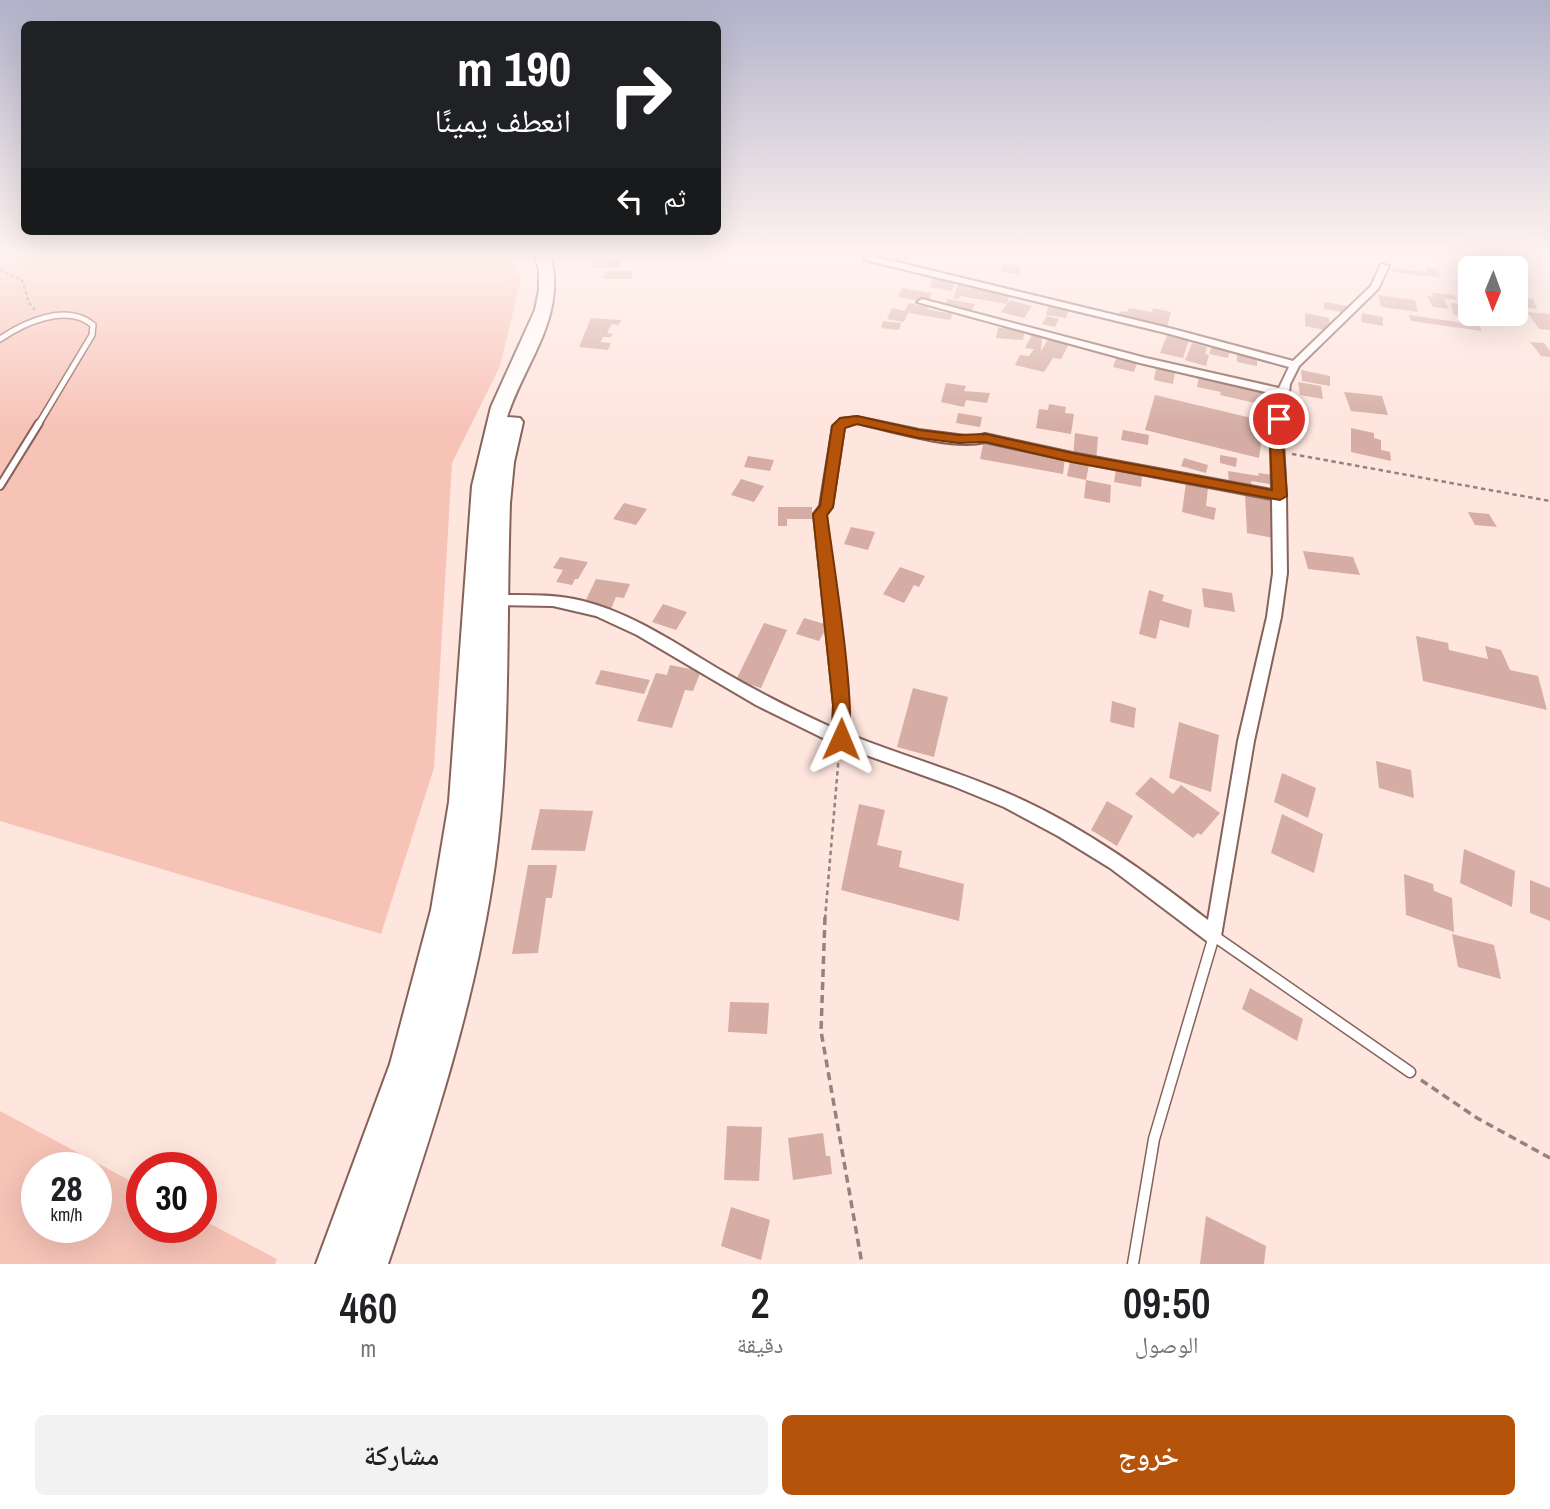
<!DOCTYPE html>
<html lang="ar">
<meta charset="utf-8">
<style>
:root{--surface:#fff;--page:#f2f2f2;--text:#202124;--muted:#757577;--accent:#b45309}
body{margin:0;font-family:"Archivo Narrow","Noto Naskh Arabic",sans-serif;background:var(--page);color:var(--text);direction:rtl;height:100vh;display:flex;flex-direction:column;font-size:26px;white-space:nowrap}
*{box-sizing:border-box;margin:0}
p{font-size:23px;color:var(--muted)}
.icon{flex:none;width:38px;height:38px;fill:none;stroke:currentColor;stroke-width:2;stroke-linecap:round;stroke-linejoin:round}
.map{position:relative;height:1264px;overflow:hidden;direction:ltr}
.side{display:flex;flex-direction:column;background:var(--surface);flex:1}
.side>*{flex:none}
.hud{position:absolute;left:21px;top:21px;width:700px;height:214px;border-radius:10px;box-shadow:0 7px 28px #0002;direction:rtl;background:#202124;color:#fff;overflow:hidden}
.needle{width:46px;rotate:181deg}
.fabs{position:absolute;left:1458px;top:256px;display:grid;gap:14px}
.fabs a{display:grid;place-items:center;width:70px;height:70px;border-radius:10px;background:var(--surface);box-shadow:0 7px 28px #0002;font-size:35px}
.speed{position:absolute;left:21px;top:1152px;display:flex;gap:14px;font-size:35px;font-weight:700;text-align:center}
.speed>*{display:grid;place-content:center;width:91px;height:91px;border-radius:50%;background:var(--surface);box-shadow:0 7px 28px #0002;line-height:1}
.speed small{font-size:18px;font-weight:400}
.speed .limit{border:10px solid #d22;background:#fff;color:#111}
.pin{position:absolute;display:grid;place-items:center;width:60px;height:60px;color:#fff;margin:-30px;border:4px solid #fff;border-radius:50%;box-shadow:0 2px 7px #0007}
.me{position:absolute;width:77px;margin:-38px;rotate:1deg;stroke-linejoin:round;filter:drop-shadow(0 0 5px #0008)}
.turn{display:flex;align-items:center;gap:24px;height:147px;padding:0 35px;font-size:32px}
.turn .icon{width:91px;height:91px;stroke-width:2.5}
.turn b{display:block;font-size:49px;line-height:60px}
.then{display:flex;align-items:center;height:66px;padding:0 35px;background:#0003;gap:14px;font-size:26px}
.eta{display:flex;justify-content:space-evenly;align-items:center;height:119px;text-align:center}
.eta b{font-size:42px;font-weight:600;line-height:49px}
.cta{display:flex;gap:14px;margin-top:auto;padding:14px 35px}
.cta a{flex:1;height:80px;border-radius:10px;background:var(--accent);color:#fff;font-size:28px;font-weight:600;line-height:80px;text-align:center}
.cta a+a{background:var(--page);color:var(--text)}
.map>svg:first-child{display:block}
</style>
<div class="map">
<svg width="1550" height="1264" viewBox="0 0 1550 1264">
<rect width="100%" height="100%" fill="#fee5de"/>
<g fill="#f7c3b7" fill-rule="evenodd">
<polygon points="0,250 509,250 521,280 500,366 452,463 434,768 381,934 0,821"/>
<path d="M0,1111L142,1187V1227H201V1219L277,1259L275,1264H0ZM37,1167H96V1227H37Z"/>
</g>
<g fill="#d5ada4">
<polygon points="896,250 906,251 905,255 911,256 909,263 893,259"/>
<polygon points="595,259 622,260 619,268 592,268"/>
<polygon points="1003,264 1020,266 1019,275 1001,272"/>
<polygon points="1425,267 1437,269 1441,278 1393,272 1391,268 1427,272"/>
<polygon points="605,271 633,271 632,279 603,279"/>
<polygon points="933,277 956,281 952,291 929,287"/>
<polygon points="958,285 996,291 1010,294 1007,304 960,296 959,299 953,298"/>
<polygon points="902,288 932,293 928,302 898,297"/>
<polygon points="1432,293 1454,295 1457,300 1443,298 1449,309 1433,307 1427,296 1434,297"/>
<polygon points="1378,295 1415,300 1418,312 1381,307"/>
<polygon points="1516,297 1533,299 1537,309 1516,306"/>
<polygon points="948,299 975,304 971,313 944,307"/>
<polygon points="1010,300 1032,306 1024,318 1001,312"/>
<polygon points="1324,302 1348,306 1349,313 1324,309"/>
<polygon points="908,303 928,307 927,309 953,314 950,320 908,313 904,322 887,319 892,308 905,311"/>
<polygon points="1450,303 1470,304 1470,313 1480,313 1483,320 1454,315"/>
<polygon points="1049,304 1069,308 1066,318 1046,315"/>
<polygon points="1129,308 1152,312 1153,308 1171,312 1167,327 1118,317 1120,311 1127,312"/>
<polygon points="1527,312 1550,314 1550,330 1539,329"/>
<polygon points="1305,313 1329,318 1330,331 1305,326"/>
<polygon points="1362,313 1383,317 1383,326 1361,322"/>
<polygon points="1409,315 1479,325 1482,331 1411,321"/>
<polygon points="1047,316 1059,319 1055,327 1042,324"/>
<polygon points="591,318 621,320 619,325 612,324 607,333 613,334 611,337 603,337 601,342 611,343 608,350 579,347"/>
<polygon points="883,321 901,323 899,330 881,328"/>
<polygon points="1006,327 1025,329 1023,340 996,338 998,328"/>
<polygon points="1032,335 1042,338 1041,351 1049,338 1069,344 1061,359 1053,358 1044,372 1015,365 1020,355 1029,356 1034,349 1025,348"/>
<polygon points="1167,335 1189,340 1183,358 1160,353"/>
<polygon points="1530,342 1544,343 1550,351 1550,357 1541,356"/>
<polygon points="1192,343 1207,347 1205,354 1209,355 1206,366 1185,360"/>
<polygon points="1212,346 1230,350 1228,358 1209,354"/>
<polygon points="1237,353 1257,356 1257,366 1237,362"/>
<polygon points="1116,358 1137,363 1134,372 1113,367"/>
<polygon points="1156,368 1175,372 1173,384 1154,380"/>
<polygon points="1301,370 1330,376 1330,386 1302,381"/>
<polygon points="1199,376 1279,396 1278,408 1220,395 1221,392 1197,387"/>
<polygon points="1298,382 1321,386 1323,399 1300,395"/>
<polygon points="946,383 966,386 964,391 990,393 987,403 966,400 964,407 941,402"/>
<polygon points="1344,392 1382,396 1388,415 1351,411"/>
<polygon points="1155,395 1264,421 1259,458 1145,430"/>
<polygon points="1049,404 1066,407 1065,413 1074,414 1071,434 1036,428 1039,409 1048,410"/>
<polygon points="958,413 982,417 980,427 956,423"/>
<polygon points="1351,428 1374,433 1374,438 1381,440 1381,450 1390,452 1391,461 1351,452"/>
<polygon points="1123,430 1149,435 1148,445 1121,440"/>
<polygon points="1075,433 1098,437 1096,461 1073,457"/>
<polygon points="983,444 1065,457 1063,474 980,459"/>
<polygon points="1220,455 1237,458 1236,467 1220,463"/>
<polygon points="748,456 774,460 770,471 744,467"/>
<polygon points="1184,458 1208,465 1206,473 1181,466"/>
<polygon points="1070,461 1089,465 1086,480 1067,476"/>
<polygon points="1116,470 1142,475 1141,487 1114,482"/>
<polygon points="1228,471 1259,476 1258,473 1274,475 1275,485 1251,481 1252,487 1229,484"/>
<polygon points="741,479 764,486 754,502 731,495"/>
<polygon points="1086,480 1111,485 1110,503 1084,498"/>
<polygon points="1186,483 1208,488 1206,506 1216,508 1214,520 1182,512"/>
<polygon points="1245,495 1274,500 1278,539 1247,533"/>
<polygon points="624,503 647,509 636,525 613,519"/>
<polygon points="778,507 812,507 812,519 787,519 787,526 778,526"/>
<polygon points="1468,512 1489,514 1497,527 1475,525"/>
<polygon points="851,527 875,532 868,550 844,544"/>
<polygon points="1303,551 1353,557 1360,575 1308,569"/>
<polygon points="560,557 588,562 578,579 575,579 572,585 556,582 563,570 553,568"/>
<polygon points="900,567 925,576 919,587 914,585 904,603 883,594"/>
<polygon points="596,579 630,584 624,598 616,597 611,609 584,604"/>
<polygon points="1202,588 1232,593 1235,612 1204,607"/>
<polygon points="1149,590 1164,595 1162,601 1192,610 1189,628 1160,620 1156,639 1139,634"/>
<polygon points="663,604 687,612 676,630 652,622"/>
<polygon points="804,618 828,625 819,641 796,634"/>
<polygon points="764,623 787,630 761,688 736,680"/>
<polygon points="1416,636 1448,643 1449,650 1488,659 1485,646 1501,650 1510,670 1538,676 1547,710 1423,681"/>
<polygon points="670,665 701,671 693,691 685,690 672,728 637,721 656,673 667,675"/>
<polygon points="601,670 650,680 644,694 595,684"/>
<polygon points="913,688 948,697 934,757 897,747"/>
<polygon points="1112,701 1136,708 1134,728 1110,722"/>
<polygon points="1179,722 1219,735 1211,792 1169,778"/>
<polygon points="1376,761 1411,770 1414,798 1379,788"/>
<polygon points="1282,773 1316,788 1308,818 1274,802"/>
<polygon points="1151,777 1173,794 1181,785 1220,813 1201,835 1198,833 1193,838 1135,794"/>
<polygon points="1107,801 1133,816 1117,846 1091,830"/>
<polygon points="859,804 885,810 877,845 902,851 899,867 964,884 959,921 841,890"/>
<polygon points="540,809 593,811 585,851 531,850"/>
<polygon points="1282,814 1323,834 1314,873 1271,853"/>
<polygon points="1464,849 1515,871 1512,907 1460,883"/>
<polygon points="528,865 557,865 552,898 546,898 538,953 512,954"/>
<polygon points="1404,874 1433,884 1434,891 1452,898 1454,932 1406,915"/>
<polygon points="1530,880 1550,888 1550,921 1530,913"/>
<polygon points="1452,934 1494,945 1501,979 1458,967"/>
<polygon points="1250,988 1303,1019 1297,1041 1242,1009"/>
<polygon points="730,1002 769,1003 767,1034 728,1032"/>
<polygon points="727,1126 762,1127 759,1181 724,1180"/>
<polygon points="823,1133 826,1156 830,1156 832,1174 793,1180 788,1138"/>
<polygon points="731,1207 770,1220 761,1260 721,1246"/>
<polygon points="1206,1216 1266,1246 1264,1264 1200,1264"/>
</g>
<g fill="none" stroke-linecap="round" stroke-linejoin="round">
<defs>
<path id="lane-far2" d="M0,339C25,322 67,303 93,325L92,335L38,425"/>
<polyline id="lane-far1" points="0,486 39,423"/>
<polyline id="lane" points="1133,1264 1154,1139 1214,936 1410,1072"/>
<path id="street" d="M868,255L1173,329L1293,361L1371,286L1381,264L1389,266L1378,289L1299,366L1290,384L1283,442L1286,496L1287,573L1281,617L1254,741L1220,942L1214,945L1208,942L1110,868L1058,836L1004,807L953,786L835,744L756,705L637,635L596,616L553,606L497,605L490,600L497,595C526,595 555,594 583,601C634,614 678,645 722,671C758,692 795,711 833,728L834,705L814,514L820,506L833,426L841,419L857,417L919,430L973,437L985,434L1072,453L1272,490L1271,442L1278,395L1140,363L917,302L922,299L1146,358L1279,388L1289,367L1166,333L865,260L863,258ZM857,423C891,431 952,450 985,442L1072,461L1272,499L1273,573L1267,617L1238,741L1208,920C1147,873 1084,827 1014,796C960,772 903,756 848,734V705L826,515L832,507L844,427L848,424Z"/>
<path id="highway" d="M533,250H549C569,315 526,359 507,417L520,418L523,422L514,462L510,503C506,623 511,745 495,864C476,1002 432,1133 388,1264H316L390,1064L431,910L449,802L472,486L491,407L535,310L539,290V270Z"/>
</defs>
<use href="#lane-far2" stroke="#86625a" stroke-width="8"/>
<use href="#lane-far1" stroke="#86625a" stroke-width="10"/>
<use href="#lane" stroke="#86625a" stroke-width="13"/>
<use href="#street" stroke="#86625a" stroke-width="4"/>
<use href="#highway" stroke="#86625a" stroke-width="4"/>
<polyline stroke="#96827d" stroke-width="2" stroke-dasharray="3.5 2.5" stroke-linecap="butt" points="0,270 22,280 29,303 35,310"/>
<g stroke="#96827d" stroke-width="2.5" stroke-dasharray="4.5 3.5" stroke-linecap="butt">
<polyline points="1292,454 1550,501"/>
<polyline points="825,919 839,754"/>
</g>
<g stroke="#96827d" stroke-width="3.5" stroke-dasharray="8 5" stroke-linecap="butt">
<polyline points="825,917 821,1031 862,1264"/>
<polyline points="1421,1080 1477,1118 1550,1158"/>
</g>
<use href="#lane-far2" stroke="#fff" stroke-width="5"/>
<use href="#lane-far1" stroke="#fff" stroke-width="6"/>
<use href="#lane" stroke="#fff" stroke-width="10"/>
<use href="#street" fill="#fff" fill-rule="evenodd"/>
<use href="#highway" fill="#fff" fill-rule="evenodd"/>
</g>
<linearGradient id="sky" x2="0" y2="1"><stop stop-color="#b1b1c9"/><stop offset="0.59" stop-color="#fff3f0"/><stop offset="1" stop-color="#fff3f0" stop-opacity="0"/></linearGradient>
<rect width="1550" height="427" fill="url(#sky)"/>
<path fill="#b45309" stroke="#753606" stroke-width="2" d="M1279,415L1285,419L1283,442L1287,496L1280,500L1072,462L985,442L959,443L919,438L857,424L845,428L833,507L827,515C832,553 859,719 847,744L841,746L834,744L832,739L833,705L813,514L820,506L832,426L840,418L857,416L919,430L959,435L985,434L1072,453L1272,490L1270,442L1273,419Z"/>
</svg>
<div class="fabs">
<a><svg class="needle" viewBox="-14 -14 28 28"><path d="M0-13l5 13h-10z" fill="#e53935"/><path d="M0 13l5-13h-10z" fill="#757577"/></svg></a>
</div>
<div class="speed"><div>28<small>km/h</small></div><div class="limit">30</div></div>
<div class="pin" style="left:1279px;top:419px;background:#d93025"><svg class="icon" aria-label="arrive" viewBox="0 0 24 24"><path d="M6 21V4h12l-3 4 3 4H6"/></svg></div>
<svg class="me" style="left:841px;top:739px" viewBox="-20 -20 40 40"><path d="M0-17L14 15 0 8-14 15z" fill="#b45309" stroke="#fff" stroke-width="4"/></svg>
<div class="hud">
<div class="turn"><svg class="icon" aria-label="right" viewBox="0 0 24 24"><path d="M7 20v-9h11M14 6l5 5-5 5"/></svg><div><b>190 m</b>انعطف يمينًا</div></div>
<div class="then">ثم<svg class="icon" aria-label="left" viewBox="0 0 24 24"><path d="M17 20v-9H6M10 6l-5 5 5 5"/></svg></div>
</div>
</div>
<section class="side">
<div class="eta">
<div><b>09:50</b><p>الوصول</p></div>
<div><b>2</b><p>دقيقة</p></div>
<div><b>460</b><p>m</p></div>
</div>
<div class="cta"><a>خروج</a><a>مشاركة</a></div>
</section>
